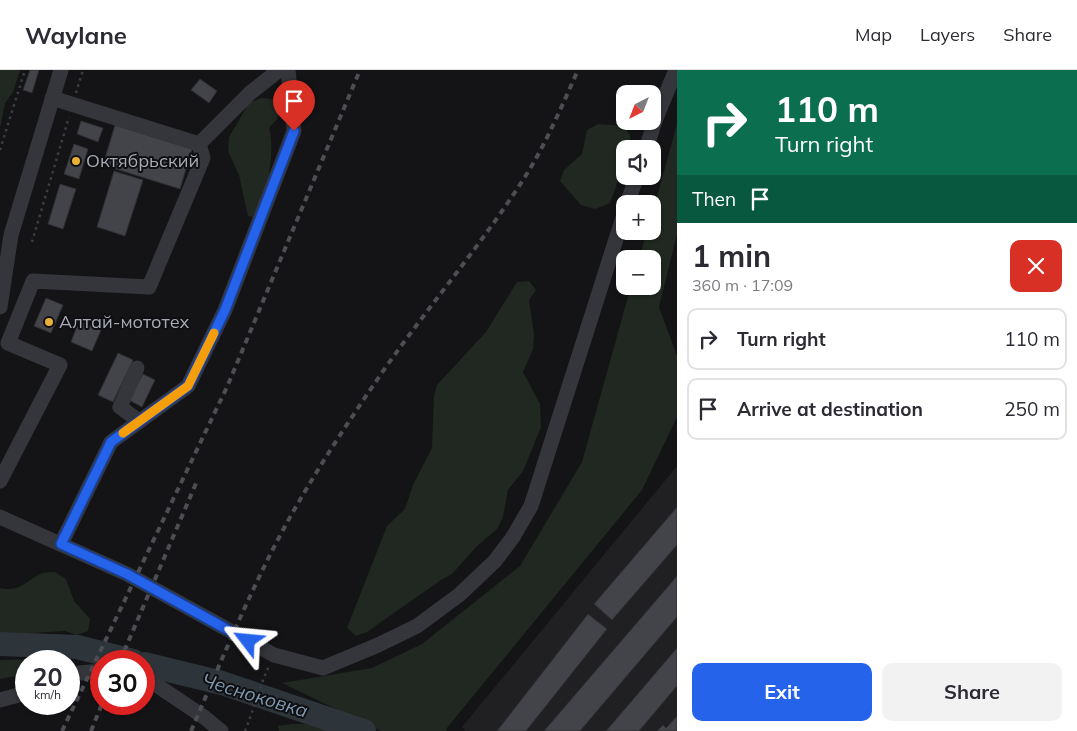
<!DOCTYPE html>
<meta charset="utf-8">
<style>
:root{--surface:#fff;--page:#f2f2f3;--text:#2b2b33;--muted:#7c7c81;--line:#e1e1e2;--accent:#2563eb}
body{margin:0;font-family:Mulish,sans-serif;background:var(--page);color:var(--text);height:100vh;display:flex;flex-direction:column;font-size:19px;white-space:nowrap}
*{box-sizing:border-box;margin:0}
p{font-size:16px;color:var(--muted)}
.icon{flex:none;width:28px;height:28px;fill:none;stroke:currentColor;stroke-width:2;stroke-linecap:round;stroke-linejoin:round}
.map{position:relative;flex:1;overflow:hidden}
.side{display:flex;flex-direction:column;background:var(--surface);width:400px}
.side>*{flex:none}
.hud{background:#0b6e4f;color:#fff;overflow:hidden}
.needle{width:32px;rotate:222deg}
.buttons{position:absolute;left:616px;top:15px;display:grid;gap:10px}
.buttons a{display:grid;place-items:center;width:45px;height:45px;border-radius:10px;background:var(--surface);box-shadow:0 1px 4px #0004;font-size:25px}
.speed{position:absolute;left:15px;top:580px;display:flex;gap:10px;font-size:25px;font-weight:700;text-align:center}
.speed>*{display:grid;place-content:center;width:65px;height:65px;border-radius:50%;background:var(--surface);box-shadow:0 1px 4px #0004;line-height:1}
.speed small{font-size:12px;font-weight:400}
.speed .limit{border:8px solid #d22;background:#fff;color:#111}
.pin{position:absolute;display:grid;place-items:center;width:42px;height:42px;color:#fff;margin:-51px -21px;border-radius:50% 50% 50% 0;rotate:-45deg;box-shadow:0 0 5px #0007}
.pin .icon{rotate:45deg}
.me{position:absolute;width:55px;margin:-28px;rotate:299deg;stroke-linejoin:round;filter:drop-shadow(0 0 4px #0008)}
.turn{display:flex;align-items:center;gap:18px;height:105px;padding:0 15px;font-size:22px}
.turn .icon{width:65px;height:65px;stroke-width:2.5}
.turn b{display:block;font-size:35px;line-height:42px}
.then{display:flex;align-items:center;height:48px;padding:0 15px;background:#0003;gap:10px;font-size:19px}
.round{display:grid;place-items:center;flex:none;width:52px;height:52px;border-radius:10px;background:var(--page)}
.overview{display:flex;align-items:center;justify-content:space-between;height:85px;padding:0 15px}
h1{font-size:30px;font-weight:700;line-height:38px}
.primary-button{display:flex;gap:10px;margin-top:auto;padding:10px 15px}
.primary-button a{flex:1;height:58px;border-radius:10px;background:var(--accent);color:#fff;font-size:20px;font-weight:700;line-height:58px;text-align:center}
.primary-button a+a{background:var(--page);color:var(--text)}
ul{padding:0;list-style:none}
li{display:flex;align-items:center;gap:15px;height:62px;margin:0 10px 8px;padding:0 5px;border:2px solid var(--line);border-radius:10px}
li div{flex:1}
li b{display:block;font-size:19px}
li em{font-style:normal}
header{display:flex;align-items:center;gap:30px;box-sizing:border-box;height:70px;padding:0 25px;background:var(--surface);border-bottom:1px solid var(--line)}
header strong{font-size:24px}
nav{display:flex;gap:28px;margin-inline-start:auto;font-size:18px}
main{display:flex;flex:1;min-height:0}
.map>svg:first-child{display:block}
</style>
<header>
<strong>Waylane</strong>
<nav><a>Map</a><a>Layers</a><a>Share</a></nav>
</header>
<main>
<div class="map">
<svg width="677" height="661" viewBox="0 0 677 661">
<rect width="100%" height="100%" fill="#141416"/>
<polygon fill="#202023" points="677,396 677,661 466,661 462,657"/>
<g fill="#202821">
<polygon points="0,0 20,0 13,22 5,33 0,58"/>
<path d="M261,28L274,29L280,39L277,49L269,58C276,82 266,124 259,148L248,146L239,105L228,81L229,67L249,33Z"/>
<polygon points="598,54 623,56 630,65 630,79 625,79 625,99 618,111 610,133 595,139 581,135 560,111 564,100 582,84 587,60"/>
<polygon points="677,54 677,164 659,237 677,286 677,347 642,420 446,659 447,661 381,661 282,613 372,598 422,574 520,496 582,392 631,216 652,216 652,189 639,189 647,161 652,161 653,141"/>
<polygon points="529,211 536,220 529,230 534,265 533,279 523,302 540,334 541,357 523,401 508,420 503,447 497,459 476,477 452,504 441,510 367,562 356,566 347,558 387,456 405,439 413,415 432,378 434,326 437,315 486,262 517,212"/>
<path d="M55,502L66,509L74,531L90,549L88,561L77,565L65,561L0,565V518C21,523 27,509 43,503C47,502 52,502 55,502Z"/>
<polygon points="65,582 73,592 69,594 69,591 26,591 26,604 0,609 0,590 41,589"/>
<polygon points="292,654 306,654 330,661 279,661 278,656"/>
</g>
<g fill="none" stroke-linecap="round" stroke-linejoin="round">
<g stroke="#2d353b" stroke-width="24">
<polyline points="0,574 77,577 133,591"/>
<polyline points="144,594 222,613 364,661"/>
</g>
</g>
<g fill="#434449" stroke="#2e2e32">
<polygon points="30,0 39,0 32,23 23,20"/>
<polygon points="200,9 217,21 209,33 191,20"/>
<polygon points="81,51 103,58 98,72 77,64"/>
<polygon points="115,55 192,79 180,119 103,95"/>
<polygon points="74,74 88,79 79,109 64,104"/>
<polygon points="114,101 143,110 125,166 97,157"/>
<polygon points="60,114 76,119 63,159 48,154"/>
<polygon points="46,228 63,235 51,263 34,256"/>
<polygon points="79,251 101,260 92,281 71,272"/>
<polygon points="118,283 133,290 113,332 98,325"/>
<polygon points="143,304 155,310 142,337 129,330"/>
<polygon points="677,437 677,475 612,550 594,534"/>
<polygon points="677,506 677,547 580,661 544,661"/>
<polygon points="588,544 607,559 526,661 497,661"/>
<polygon points="677,578 677,616 639,661 606,661"/>
<polygon points="677,646 677,661 657,661 663,655 666,658"/>
</g>
<g fill="none" stroke-linecap="round" stroke-linejoin="round">
<g stroke="#3b3d42" stroke-width="2.5" stroke-dasharray="2.5 4" stroke-linecap="butt">
<polyline points="76,23 83,0"/>
<polyline points="0,80 25,0"/>
<polyline points="32,172 69,47"/>
<path d="M245,661C254,639 259,617 269,596"/>
</g>
<g stroke="#35363b" stroke-width="15">
<polyline points="52,28 199,74 250,23 279,0"/>
<polyline points="646,79 656,48 676,0"/>
<polyline points="627,134 637,106"/>
<polyline points="0,237 11,165 61,0"/>
<polyline points="137,298 120,337 139,351"/>
<polyline points="0,411 60,295 8,273 33,211 149,217 203,88 199,74"/>
<polyline points="0,447 127,504 274,585 323,598 378,575 417,556 459,525 495,491 513,467 531,436 625,141"/>
<polyline points="61,474 111,372 188,316 225,240 294,61 288,0"/>
<polyline points="69,604 101,601"/>
<polyline points="144,608 149,610 204,647 221,661"/>
<polyline points="0,630 26,623"/>
</g>
<g stroke="#4c4e54" stroke-width="4" stroke-dasharray="6 5" stroke-linecap="butt">
<polyline points="120,591 197,411"/>
<polyline points="62,661 227,317 360,0"/>
<polyline points="91,661 102,634"/>
<path d="M191,661C217,601 242,540 272,481C303,420 342,361 381,304C427,238 479,178 523,110C545,76 561,38 578,0"/>
</g>
</g>
<g fill="none" stroke-linecap="round" stroke-linejoin="round">
<defs>
<polyline id="route" points="248,571 127,504 61,474 111,372 188,316 225,240 294,61"/>
</defs>
<use href="#route" stroke="#184099" stroke-width="12"/>
<use href="#route" stroke="#2563eb" stroke-width="9"/>
<polyline stroke="#f59e0b" stroke-width="9" points="123,363 188,316 214,263"/>
</g>
<g fill="#ebb137" stroke="#0f0f11" stroke-width="2">
<circle cx="76" cy="91" r="5"/>
<circle cx="49" cy="252" r="5"/>
</g>
<g text-anchor="middle" stroke-width="4" stroke-linejoin="round" paint-order="stroke">
<g font-size="18" fill="#a6abb6" stroke="#0f0f11" text-anchor="start">
<text x="86" y="97">Октябрьский</text>
<text x="59" y="258">Алтай-мототех</text>
</g>
<g font-size="19" font-style="italic" fill="#7e98b0" stroke="#0f0f11">
<text transform="translate(255 625) rotate(17)" y="7">Чесноковка</text>
</g>
</g>
</svg>
<div class="buttons">
<a><svg class="needle" viewBox="-14 -14 28 28"><path d="M0-13l5 13h-10z" fill="#e53935"/><path d="M0 13l5-13h-10z" fill="#7c7c81"/></svg></a>
<a><svg class="icon" aria-label="sound" viewBox="0 0 24 24"><path d="M4 9h4l5-4v14l-5-4H4zM17 9q2 3 0 6"/></svg></a>
<a>+</a>
<a>−</a>
</div>
<div class="speed"><div>20<small>km/h</small></div><div class="limit">30</div></div>
<div class="pin" style="left:294px;top:61px;background:#d93025"><svg class="icon" aria-label="arrive" viewBox="0 0 24 24"><path d="M6 21V4h12l-3 4 3 4H6"/></svg></div>
<svg class="me" style="left:248px;top:571px" viewBox="-20 -20 40 40"><path d="M0-17L14 15 0 8-14 15z" fill="#2563eb" stroke="#fff" stroke-width="4"/></svg>
</div>
<section class="side">
<div class="hud">
<div class="turn"><svg class="icon" aria-label="right" viewBox="0 0 24 24"><path d="M7 20v-9h11M14 6l5 5-5 5"/></svg><div><b>110 m</b>Turn right</div></div>
<div class="then">Then<svg class="icon" aria-label="arrive" viewBox="0 0 24 24"><path d="M6 21V4h12l-3 4 3 4H6"/></svg></div>
</div>
<div class="overview"><div><h1>1 min</h1><p>360 m · 17:09</p></div><a class="round" style="background:#d93025;color:#fff"><svg class="icon" aria-label="close" viewBox="0 0 24 24"><path d="M6 6l12 12M18 6L6 18"/></svg></a></div>
<ul>
<li><svg class="icon" aria-label="right" viewBox="0 0 24 24"><path d="M7 20v-9h11M14 6l5 5-5 5"/></svg><div><b>Turn right</b></div><em>110 m</em></li>
<li><svg class="icon" aria-label="arrive" viewBox="0 0 24 24"><path d="M6 21V4h12l-3 4 3 4H6"/></svg><div><b>Arrive at destination</b></div><em>250 m</em></li>
</ul>
<div class="primary-button"><a>Exit</a><a>Share</a></div>
</section>
</main>
